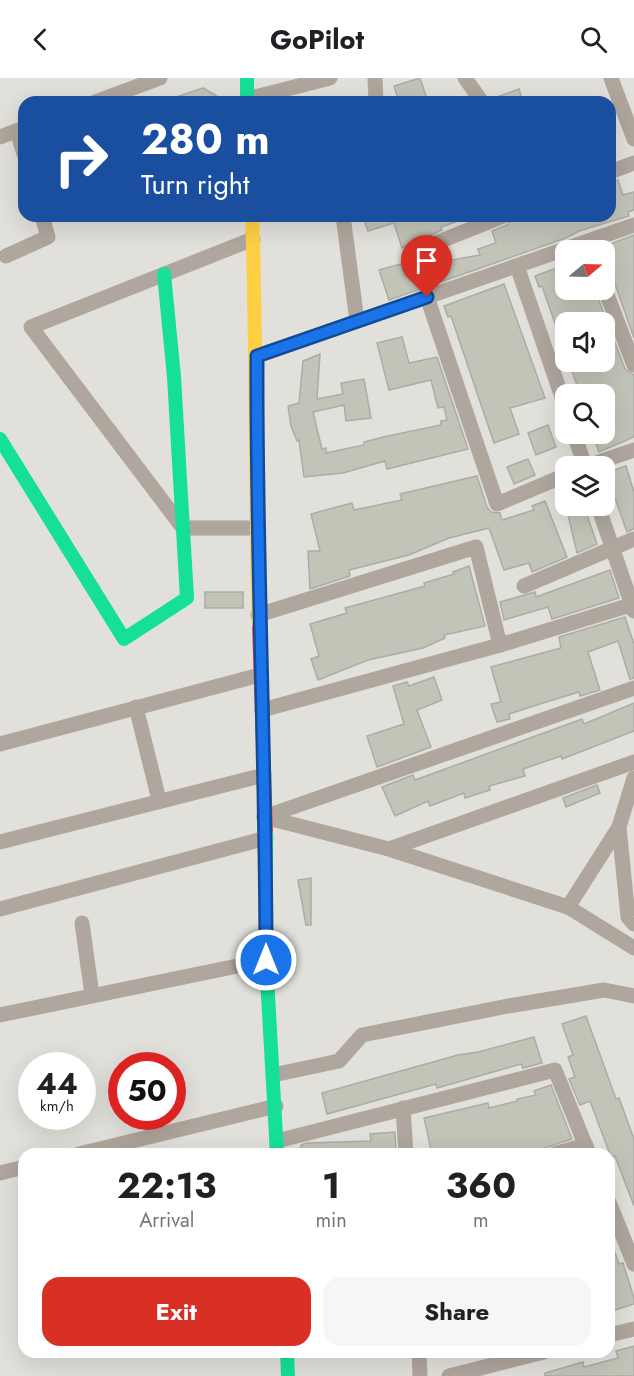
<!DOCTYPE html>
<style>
:root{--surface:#fff;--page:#f6f6f6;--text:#202124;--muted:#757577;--accent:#d93025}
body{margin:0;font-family:Jost,sans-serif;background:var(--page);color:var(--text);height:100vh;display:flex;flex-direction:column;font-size:22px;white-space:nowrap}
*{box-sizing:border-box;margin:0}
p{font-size:20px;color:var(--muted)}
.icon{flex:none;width:33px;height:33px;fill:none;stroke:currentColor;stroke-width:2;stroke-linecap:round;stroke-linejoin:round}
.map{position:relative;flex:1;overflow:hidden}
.drawer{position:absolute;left:18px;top:1070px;width:597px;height:210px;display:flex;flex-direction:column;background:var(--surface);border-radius:18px;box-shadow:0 6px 24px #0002}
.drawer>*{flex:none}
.banner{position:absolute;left:18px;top:18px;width:598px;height:126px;border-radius:18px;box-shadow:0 6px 24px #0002;background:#1a4fa0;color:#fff;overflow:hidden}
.needle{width:39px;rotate:71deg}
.buttons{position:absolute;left:555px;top:162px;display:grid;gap:12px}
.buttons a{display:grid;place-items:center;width:60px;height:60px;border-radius:12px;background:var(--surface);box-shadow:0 6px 24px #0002;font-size:30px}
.speed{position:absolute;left:18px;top:974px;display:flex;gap:12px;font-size:30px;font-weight:700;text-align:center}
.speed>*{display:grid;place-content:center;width:78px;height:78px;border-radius:50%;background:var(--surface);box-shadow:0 6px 24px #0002;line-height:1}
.speed small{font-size:15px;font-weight:400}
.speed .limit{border:9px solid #d22;background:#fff;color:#111}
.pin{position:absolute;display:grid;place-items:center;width:51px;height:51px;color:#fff;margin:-62px -26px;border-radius:50% 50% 50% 0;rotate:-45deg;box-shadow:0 0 6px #0007}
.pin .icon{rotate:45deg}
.me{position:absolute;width:66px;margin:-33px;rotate:0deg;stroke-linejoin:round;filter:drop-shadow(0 0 4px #0008)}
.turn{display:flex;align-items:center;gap:21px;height:126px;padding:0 24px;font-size:27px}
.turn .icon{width:78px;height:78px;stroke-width:2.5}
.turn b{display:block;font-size:42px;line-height:51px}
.eta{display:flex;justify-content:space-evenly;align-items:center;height:102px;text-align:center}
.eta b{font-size:36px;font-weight:700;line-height:42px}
.button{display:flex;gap:12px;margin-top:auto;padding:12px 24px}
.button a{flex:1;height:69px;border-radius:18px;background:var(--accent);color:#fff;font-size:24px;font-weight:700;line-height:69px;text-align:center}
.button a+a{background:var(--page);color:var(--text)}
header{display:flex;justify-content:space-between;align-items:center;height:78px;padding:0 24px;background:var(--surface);font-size:27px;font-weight:700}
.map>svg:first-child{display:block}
</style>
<header><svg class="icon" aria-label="back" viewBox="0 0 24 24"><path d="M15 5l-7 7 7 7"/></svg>GoPilot<svg class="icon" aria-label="search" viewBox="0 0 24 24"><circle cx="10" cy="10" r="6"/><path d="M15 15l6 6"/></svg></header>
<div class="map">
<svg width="634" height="1298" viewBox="0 0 634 1298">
<rect width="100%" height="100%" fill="#e2e0da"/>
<g fill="#c2c4b8" stroke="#acaca7" stroke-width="1.5">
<polygon points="420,0 428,24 399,24 394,8"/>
<polygon points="203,10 227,24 167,24 167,22"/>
<polygon points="519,11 523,24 492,24 491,21"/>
<polygon points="618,102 623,117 634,114 634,132 628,134 629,138 579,153 566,160 389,222 379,192 401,186 405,198 428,193 424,180 448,171 452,182 480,177 478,171 496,165 492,153 507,147 513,138 610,138 610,103"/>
<polygon points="375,138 467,138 467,140 441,149 442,152 402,170 394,145 368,153 364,142"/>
<polygon points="634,157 634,260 602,169"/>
<polygon points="566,181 566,212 595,212 607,244 566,244 564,271 542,208 539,209 535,198 562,188 561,183"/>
<polygon points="504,206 545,320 510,330 519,356 494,365 451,238 448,239 444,228"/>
<polygon points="611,254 625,291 634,297 634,359 599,374 593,357 604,356 604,316 580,316 569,284 604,284 604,256"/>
<polygon points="402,259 409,285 437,279 468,371 387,391 385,383 343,395 304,399 299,362 297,363 291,348 288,328 299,325 303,283 320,276 317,321 343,316 341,305 364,301 371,340 346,343 344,327 313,334 322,371 326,370 326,375 364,367 364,364 383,359 441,347 441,343 447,342 444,329 438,330 431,302 389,312 377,265"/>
<polygon points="548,347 556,369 536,377 528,355"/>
<polygon points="528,381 535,397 514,406 507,389"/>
<polygon points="626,388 634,414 634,451 627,454 606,395"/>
<polygon points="477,398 487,429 491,434 500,435 502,442 534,432 532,428 545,423 567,479 532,494 529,485 504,492 489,450 449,460 409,477 349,492 350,498 310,511 308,473 320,473 311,436 352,425 354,432 402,422 400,416"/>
<polygon points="566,428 584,428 597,466 577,475"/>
<polygon points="469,488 485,548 444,557 445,560 423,570 368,582 318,602 311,581 319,578 310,546 347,535 345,530 425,508 424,505 454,496 453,494"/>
<polygon points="610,492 619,520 552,541 548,529 504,542 500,524 535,514 536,519"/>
<rect x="205" y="514" width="38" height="16"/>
<polygon points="625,539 634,566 634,600 630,601 618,563 588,574 600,612 580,618 579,614 543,625 509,636 510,641 497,644 491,626 501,624 491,589 561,570 559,559"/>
<polygon points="434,599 442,622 417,632 431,669 377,689 367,658 404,646 393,608 407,604 409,608"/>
<polygon points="634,625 634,653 562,681 561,678 523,691 525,698 489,708 490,712 465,720 464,715 430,728 428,723 395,738 382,709 413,697 415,702 582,641 584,646"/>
<polygon points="597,707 600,715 566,729 563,720"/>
<polygon points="311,800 311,847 306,847 298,802"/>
<polygon points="586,938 616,1021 619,1020 634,1061 634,1128 615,1078 611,1079 590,1023 580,1027 569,1001 575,999 568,979 573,977 562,946"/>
<polygon points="534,959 542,985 523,990 521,986 437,1010 436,1006 327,1036 322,1015 458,977 478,974"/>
<polygon points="551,1007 572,1061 525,1076 432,1076 424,1040 488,1025 489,1030 517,1023 517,1021 536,1017 534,1013"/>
<polygon points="395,1054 396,1076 301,1076 301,1067 307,1065 371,1063 370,1056"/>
<polygon points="609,1163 611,1163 619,1186 623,1185 634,1220 634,1226 609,1234 609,1215 614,1214 609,1198"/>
<polygon points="634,1268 634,1298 545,1298 545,1295 583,1284 584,1289 618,1280 616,1273"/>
</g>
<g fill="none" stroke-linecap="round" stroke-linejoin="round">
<g stroke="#afa69d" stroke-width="15">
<polyline points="375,0 376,24"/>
<polyline points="465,0 482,24"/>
<polyline points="611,0 634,61"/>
<polyline points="247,21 330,0"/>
<polyline points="95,24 160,0"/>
<polyline points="17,53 24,76"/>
<polyline points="0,59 24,50"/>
<polyline points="610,94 634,85"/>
<polyline points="343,138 357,243"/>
<polyline points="253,161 31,249 183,450 256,450"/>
<polyline points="411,175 503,138"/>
<polyline points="6,178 48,159 42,138"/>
<polyline points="517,188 566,331"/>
<polyline points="604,209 634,287"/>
<polyline points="427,219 497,426 566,397"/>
<polyline points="257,278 634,147"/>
<polyline points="574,356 585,388"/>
<polyline points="587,388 634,372"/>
<polyline points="598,428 634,533"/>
<polyline points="524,508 634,461"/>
<polyline points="258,537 476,469 500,567 634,526"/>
<polyline points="136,629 159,722"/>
<polyline points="262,632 500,567"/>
<polyline points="0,666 260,597"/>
<polyline points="634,700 619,749 628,839 634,846"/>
<polyline points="264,739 389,771 568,829 634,870"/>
<polyline points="264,739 634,610"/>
<polyline points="0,764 264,697"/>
<polyline points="389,771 634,684"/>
<polyline points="568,829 619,749"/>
<polyline points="0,831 266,760"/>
<polyline points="82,845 92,917"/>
<polyline points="0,937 266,882"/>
<polyline points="273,997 339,983 362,957 508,928 604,912 634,918"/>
<polyline points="403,1030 406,1076"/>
<polyline points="277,1063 555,992 589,1076"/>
<polyline points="79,1076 276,1028"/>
<polyline points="554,1076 586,1067"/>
<polyline points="0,1095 24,1089"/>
<polyline points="609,1124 634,1186"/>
<polyline points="609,1257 634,1251"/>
<polyline points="419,1274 420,1298"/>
<polyline points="449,1298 544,1274"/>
</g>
<g stroke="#16e098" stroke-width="14">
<polyline points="247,0 247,24"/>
<polyline points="0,361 124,561 187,520 174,299 164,196"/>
<polyline points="266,752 266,882 277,1076"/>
<polyline points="287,1274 288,1298"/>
</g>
<path stroke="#ffcf43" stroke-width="14" d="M252,138C257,275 255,413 259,550"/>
<polyline stroke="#f24e42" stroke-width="14" points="259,550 266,752"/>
</g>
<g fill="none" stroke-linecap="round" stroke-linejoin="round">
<defs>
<path id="route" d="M266,882C266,681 256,480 257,278L427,219"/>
</defs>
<use href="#route" stroke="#114b97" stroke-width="15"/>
<use href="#route" stroke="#1a73e8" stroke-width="10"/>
</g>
</svg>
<div class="buttons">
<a><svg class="needle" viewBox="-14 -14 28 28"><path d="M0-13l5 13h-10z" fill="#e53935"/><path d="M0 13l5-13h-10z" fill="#757577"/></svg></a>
<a><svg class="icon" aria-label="sound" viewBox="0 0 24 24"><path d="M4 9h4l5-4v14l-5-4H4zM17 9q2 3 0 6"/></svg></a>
<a><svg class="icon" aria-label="search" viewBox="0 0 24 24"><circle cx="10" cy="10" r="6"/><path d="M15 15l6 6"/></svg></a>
<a><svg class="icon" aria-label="layers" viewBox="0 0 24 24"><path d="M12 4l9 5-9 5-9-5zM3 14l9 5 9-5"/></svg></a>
</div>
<div class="speed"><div>44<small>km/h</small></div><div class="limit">50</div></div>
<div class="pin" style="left:427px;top:219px;background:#d93025"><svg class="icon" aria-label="arrive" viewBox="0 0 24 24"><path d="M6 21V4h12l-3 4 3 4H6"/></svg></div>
<svg class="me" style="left:266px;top:882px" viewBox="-20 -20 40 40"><circle r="17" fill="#1a73e8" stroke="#fff" stroke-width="3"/><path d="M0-11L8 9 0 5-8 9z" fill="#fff"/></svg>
<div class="banner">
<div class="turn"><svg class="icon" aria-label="right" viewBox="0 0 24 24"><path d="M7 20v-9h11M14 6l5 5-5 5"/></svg><div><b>280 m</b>Turn right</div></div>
</div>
<section class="drawer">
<div class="eta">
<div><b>22:13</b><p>Arrival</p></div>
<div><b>1</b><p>min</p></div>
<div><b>360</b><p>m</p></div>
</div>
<div class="button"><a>Exit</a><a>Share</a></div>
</section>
</div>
